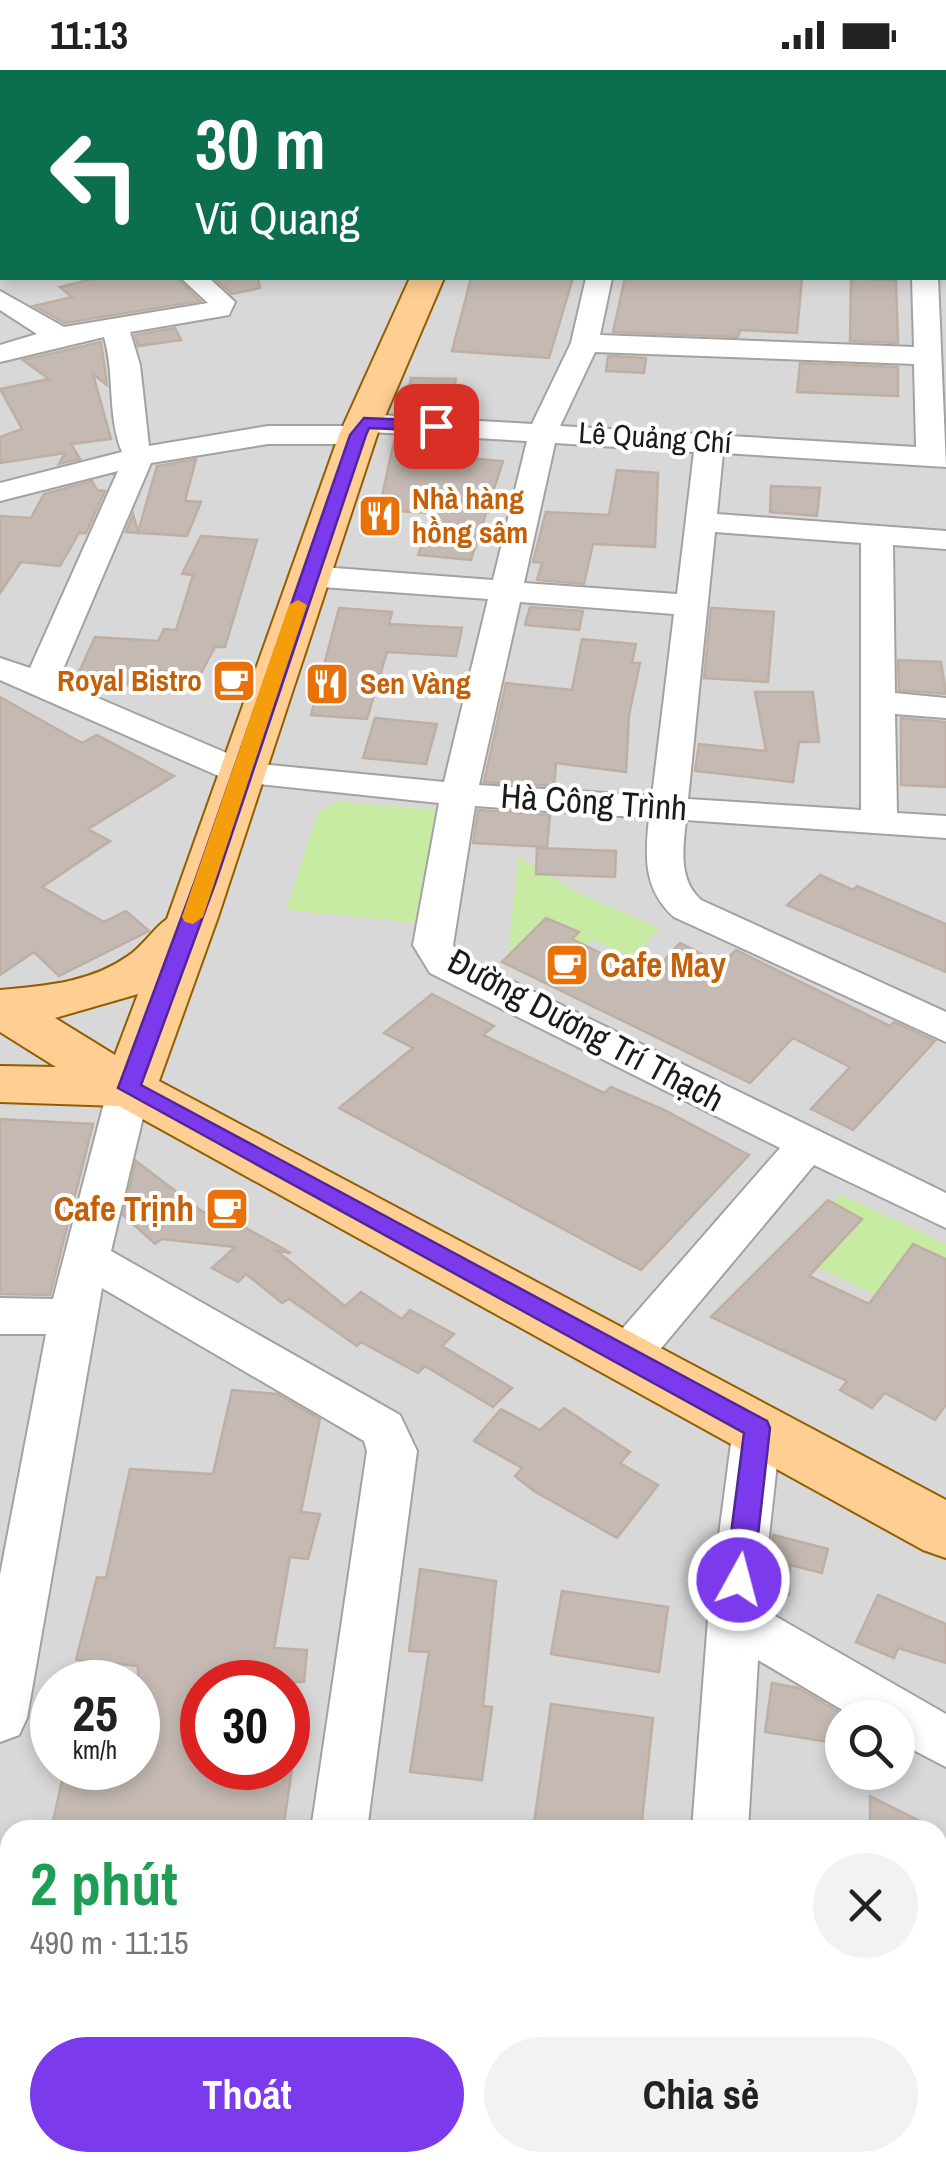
<!DOCTYPE html>
<html lang="vi">
<meta charset="utf-8">
<style>
:root{--surface:#fff;--page:#f2f2f2;--text:#222;--muted:#767676;--accent:#7c3aed}
body{margin:0;font-family:"Archivo Narrow",sans-serif;background:var(--page);color:var(--text);height:100vh;display:flex;flex-direction:column;font-size:38px;white-space:nowrap}
*{box-sizing:border-box;margin:0}
p{font-size:32px;color:var(--muted)}
.icon{flex:none;width:55px;height:55px;fill:none;stroke:currentColor;stroke-width:2;stroke-linecap:round;stroke-linejoin:round}
.map{position:relative;flex:1;overflow:hidden}
.details{position:absolute;left:0px;top:1750px;width:948px;height:352px;display:flex;flex-direction:column;background:var(--surface);border-radius:30px 30px 0 0;box-shadow:0 5px 15px #0003}
.details>*{flex:none}
.guide{position:absolute;left:0px;top:0px;width:948px;height:210px;box-shadow:0 5px 15px #0003;background:#0b6e4f;color:#fff;overflow:hidden}
.tools{position:absolute;left:825px;top:1630px;display:grid;gap:20px}
.tools a{display:grid;place-items:center;width:90px;height:90px;border-radius:50%;background:var(--surface);box-shadow:0 5px 15px #0003;font-size:50px}
.speed{position:absolute;left:30px;top:1590px;display:flex;gap:20px;font-size:50px;font-weight:700;text-align:center}
.speed>*{display:grid;place-content:center;width:130px;height:130px;border-radius:50%;background:var(--surface);box-shadow:0 5px 15px #0003;line-height:1}
.speed small{font-size:25px;font-weight:400}
.speed .limit{border:15px solid #d22;background:#fff;color:#111}
.pin{position:absolute;display:grid;place-items:center;width:85px;height:85px;color:#fff;margin:-42px;border-radius:20px;box-shadow:0 5px 15px #0006}
.me{position:absolute;width:110px;margin:-55px;rotate:7deg;stroke-linejoin:round;filter:drop-shadow(0 0 8px #0008)}
.turn{display:flex;align-items:center;gap:35px;height:210px;padding:0 30px;font-size:45px}
.turn .icon{width:130px;height:130px;stroke-width:2.5}
.turn b{display:block;font-size:70px;line-height:85px}
.round{display:grid;place-items:center;flex:none;width:105px;height:105px;border-radius:52px;background:var(--page)}
.summary{display:flex;align-items:center;justify-content:space-between;height:170px;padding:0 30px}
h1{font-size:60px;font-weight:700;line-height:75px;color:#1e9e55}
.cta{display:flex;gap:20px;margin-top:auto;padding:20px 30px}
.cta a{flex:1;height:115px;border-radius:60px;background:var(--accent);color:#fff;font-size:40px;font-weight:700;line-height:115px;text-align:center}
.cta a+a{background:var(--page);color:var(--text)}
.status{display:flex;justify-content:space-between;align-items:center;height:70px;padding:0 50px;background:var(--surface);direction:ltr}
.status svg{height:28px;fill:currentColor}
.map>svg:first-child{display:block}
</style>
<div class="status"><b>11:13</b><svg viewBox="0 0 49 12"><path d="M0 12V9h3v3zM5 12V6h3v6zM10 12V3h3v9zM15 12V0h3v12zM26 1h20v11H26zM47 4h2v5h-2z"/></svg></div>
<div class="map">
<svg width="946" height="2101" viewBox="0 0 946 2101">
<rect width="100%" height="100%" fill="#ede9e0"/>
<path fill="#d9d8d8" fill-rule="evenodd" d="M0,0H946V2101H0ZM2,2H945V208H2ZM52,1612H138V1698H52ZM202,1612H288V1698H202ZM842,1648H898V1702H842ZM10,1760H938V2092H10Z"/>
<g fill="#c8eba3">
<polygon points="339,731 457,742 429,854 286,840 318,742"/>
<polygon points="518,787 582,825 659,858 634,888 593,870 526,900 508,885"/>
<polygon points="840,1124 946,1174 946,1258 791,1185"/>
</g>
<g fill="#c5bab3" stroke="#bfaea2" stroke-width="2.5">
<polygon points="96,208 177,208 200,231 65,253 34,236 72,227 60,217"/>
<polygon points="214,208 258,208 260,218 232,224"/>
<polygon points="471,208 573,208 549,288 452,281"/>
<polygon points="625,208 802,208 797,263 740,260 738,267 613,262"/>
<polygon points="858,208 896,211 898,273 850,271 851,211"/>
<polygon points="175,258 181,270 138,276 135,265"/>
<polygon points="101,272 107,315 93,304 111,369 71,374 80,389 59,394 65,383 0,393 0,367 22,359 0,319 49,309 23,290"/>
<polygon points="608,286 646,288 644,303 606,301"/>
<polygon points="800,293 898,297 898,326 797,322"/>
<polygon points="411,308 456,309 449,345 404,343"/>
<polygon points="395,367 444,370 442,386 503,391 471,490 418,485 434,443 379,440"/>
<polygon points="196,389 185,431 201,432 187,466 126,462 133,444 138,462 157,396"/>
<polygon points="617,400 658,403 655,477 593,474 584,514 537,510 542,493 533,492 546,442 609,445"/>
<polygon points="92,411 97,420 105,421 86,463 79,463 60,496 21,492 0,523 0,446 31,448 44,424"/>
<polygon points="771,416 820,418 817,446 770,442"/>
<polygon points="201,466 257,470 225,577 215,577 200,605 132,598 127,615 74,613 95,567 158,571 164,559 176,560 193,505 182,504"/>
<polygon points="530,537 583,541 579,560 525,555"/>
<polygon points="339,538 392,542 389,554 462,558 456,586 387,582 367,649 311,645"/>
<polygon points="711,538 774,542 768,612 704,608"/>
<polygon points="582,569 636,574 632,593 640,593 629,645 626,702 556,693 554,716 484,712 506,613 572,620"/>
<polygon points="898,590 941,592 946,624 899,620"/>
<polygon points="755,622 813,622 819,672 799,672 793,712 695,701 699,674 766,681"/>
<polygon points="0,627 82,673 97,665 174,706 88,759 110,771 42,817 104,852 126,841 149,861 59,906 34,882 0,905"/>
<polygon points="375,648 437,654 426,694 363,688"/>
<polygon points="901,648 946,652 946,717 901,715"/>
<polygon points="478,740 550,745 547,777 473,773"/>
<polygon points="537,778 616,781 615,807 536,804"/>
<polygon points="820,805 853,820 857,816 946,854 946,902 787,835"/>
<polygon points="546,848 579,862 572,869 649,907 680,873 722,894 736,880 890,956 894,952 935,971 853,1060 811,1039 850,997 793,968 750,1013 502,892"/>
<polygon points="432,924 494,956 483,965 604,1023 611,1017 664,1040 749,1085 641,1200 615,1187 339,1038 413,978 384,963"/>
<polygon points="0,1049 93,1054 50,1225 0,1224"/>
<polygon points="136,1091 203,1142 239,1146 237,1153 291,1183 277,1181 345,1236 361,1222 402,1249 410,1240 454,1264 442,1276 512,1318 493,1337 425,1296 418,1303 361,1272 357,1276 289,1229 282,1233 246,1204 238,1212 212,1198 235,1177 162,1169 155,1174 123,1145"/>
<polygon points="828,1130 862,1149 809,1206 869,1234 913,1174 946,1189 946,1335 935,1350 885,1323 872,1338 840,1320 847,1311 711,1247"/>
<polygon points="232,1320 277,1324 320,1349 301,1442 320,1444 308,1489 290,1487 274,1578 307,1580 304,1612 202,1612 202,1698 292,1698 283,1760 176,1760 53,1751 65,1698 138,1698 138,1596 76,1590 97,1507 106,1508 130,1399 213,1404"/>
<polygon points="564,1338 630,1382 620,1393 658,1415 617,1468 534,1421 515,1406 522,1398 474,1371 501,1339 540,1360"/>
<polygon points="773,1465 828,1479 822,1503 790,1495 789,1525 766,1523"/>
<polygon points="420,1499 496,1511 483,1636 492,1637 482,1710 410,1702 429,1582 409,1581"/>
<polygon points="562,1521 668,1537 659,1602 551,1584"/>
<polygon points="878,1525 946,1554 946,1593 898,1578 894,1588 856,1572"/>
<polygon points="772,1613 798,1618 842,1644 842,1674 765,1662"/>
<polygon points="551,1634 653,1648 641,1760 533,1760"/>
<polygon points="870,1726 938,1760 870,1760"/>
</g>
<g fill="none" stroke-linecap="round" stroke-linejoin="round">
<defs>
<g id="minor">
<polygon points="370,0 398,0 399,2 372,2"/>
<rect x="759" y="0" width="22" height="2"/>
<rect x="905" y="0" width="22" height="2"/>
<rect x="0" y="51" width="2" height="14"/>
<rect x="945" y="61" width="1" height="14"/>
<path d="M181,208H209L235,232L229,245L130,262L140,295L149,376L268,356H352L354,347L364,344L532,354L571,273L586,208H612L600,265L914,277L912,208H938L946,397L723,383L717,444L946,461V479L893,475L895,623L946,628V648L895,644L897,743L946,746V768L686,750C683,778 678,810 701,830L946,942V972L674,847C643,819 645,786 649,748L475,736L453,875L459,885L946,1123V1158L814,1095L642,1301L625,1306L608,1301L601,1288L608,1275L780,1078L430,903L413,875L439,733L230,711L0,610V588L30,598L118,401L0,431V413L122,382C107,346 115,304 104,267L0,292V275L37,264L0,240V221L64,257L208,233ZM595,282L914,294L916,377L560,356ZM370,362L527,371L493,510L308,496L292,506L308,516L488,529L444,712L250,693L58,611L151,393L268,374H358L368,371ZM555,373L694,382L677,524L524,513ZM715,462L861,473V740L688,729ZM520,532L674,544L652,726L479,715Z"/>
<polygon points="129,1004 144,1008 150,1018 111,1181 400,1345 417,1381 367,1760 311,1760 367,1381 364,1371 102,1218 27,1648 19,1665 0,1672 0,1505 46,1264 0,1264 0,1228 53,1229 108,1018 114,1008"/>
<polygon points="757,1339 774,1344 781,1358 761,1538 946,1644 946,1697 898,1672 898,1648 856,1648 758,1590 748,1760 692,1760 708,1549 733,1358 740,1344"/>
<rect x="0" y="1796" width="10" height="54"/>
<rect x="269" y="2092" width="64" height="9"/>
<polygon points="684,2092 747,2092 748,2101 684,2101"/>
</g>
<path id="major" d="M410,208H444L377,365L218,847L159,1011L946,1430V1488L923,1480L119,1036L0,1032V996L56,997L0,962V920C44,916 90,913 128,886C143,876 153,859 167,849L339,365ZM138,924L115,985L55,948Z"/>
</defs>
<use href="#minor" stroke="#a2a2a2" stroke-width="4"/>
<use href="#major" stroke="#925e00" stroke-width="4"/>
<use href="#minor" fill="#fff" fill-rule="evenodd"/>
<use href="#major" fill="#ffce93" fill-rule="evenodd"/>
</g>
<polygon fill="#7c3aed" stroke="#51269a" stroke-width="2.5" points="364,348 436,351 444,356 436,361 369,358 366,365 216,811 141,1015 767,1351 770,1358 753,1510 749,1519 729,1519 725,1510 744,1363 118,1018 195,811 350,365"/>
<polygon fill="#f59e0b" points="298,530 307,535 203,847 193,854 185,852 182,847 289,535"/>
<defs>
<symbol id="restaurant-square" viewBox="-11 -11 22 22"><rect x="-9" y="-9" width="18" height="18" rx="4" fill="#e8710a" stroke="#fff"/><path d="M-5-6h1v4h1v-4h1v4h1v-4h1v5L-1.5 .5V6h-2V.5L-5-1ZM5-6V6H3V1.5H1.5Q1.5-4 5-6Z" fill="#fff"/></symbol>
<symbol id="cafe-square" viewBox="-11 -11 22 22"><rect x="-9" y="-9" width="18" height="18" rx="4" fill="#e8710a" stroke="#fff"/><path d="M-5.5-4.5H6V0H3Q3 3.5 0 3.5H-2.5Q-5.5 3.5-5.5 0ZM3-3.2v2h1.7v-2ZM-6 4.5H4V6H-6Z" fill="#fff"/></symbol>
</defs>
<g fill-rule="evenodd">
<use href="#restaurant-square" x="355" y="421" width="50" height="50"/>
<use href="#cafe-square" x="209" y="586" width="50" height="50"/>
<use href="#restaurant-square" x="302" y="589" width="50" height="50"/>
<use href="#cafe-square" x="542" y="870" width="50" height="50"/>
<use href="#cafe-square" x="202" y="1114" width="50" height="50"/>
</g>
<g text-anchor="middle" stroke-width="8" stroke-linejoin="round" paint-order="stroke">
<g font-size="30" fill="#1b1b1b" stroke="#fff">
<text transform="translate(655 368) rotate(4)" y="10">Lê Quảng Chí</text>
</g>
<g font-size="30" font-weight="bold" fill="#c56008" stroke="#fff" text-anchor="start">
<text x="412" y="439">Nhà hàng<tspan x="412" dy="34">hồng sâm</tspan></text>
<text x="202" y="621" text-anchor="end">Royal Bistro</text>
<text x="360" y="624">Sen Vàng</text>
</g>
<g font-size="35" fill="#1b1b1b" stroke="#fff">
<text transform="translate(594 732) rotate(4)" y="12">Hà Công Trình</text>
<text transform="translate(586 960) rotate(28)" y="12">Đường Dương Trí Thạch</text>
</g>
<g font-size="35" font-weight="bold" fill="#c56008" stroke="#fff" text-anchor="start">
<text x="600" y="907">Cafe May</text>
<text x="194" y="1151" text-anchor="end">Cafe Trịnh</text>
</g>
</g>
</svg>
<div class="tools">
<a><svg class="icon" aria-label="search" viewBox="0 0 24 24"><circle cx="10" cy="10" r="6"/><path d="M15 15l6 6"/></svg></a>
</div>
<div class="speed"><div>25<small>km/h</small></div><div class="limit">30</div></div>
<div class="pin" style="left:436px;top:356px;background:#d93025"><svg class="icon" aria-label="arrive" viewBox="0 0 24 24"><path d="M6 21V4h12l-3 4 3 4H6"/></svg></div>
<svg class="me" style="left:739px;top:1510px" viewBox="-20 -20 40 40"><circle r="17" fill="#7c3aed" stroke="#fff" stroke-width="3"/><path d="M0-11L8 9 0 5-8 9z" fill="#fff"/></svg>
<div class="guide">
<div class="turn"><svg class="icon" aria-label="left" viewBox="0 0 24 24"><path d="M17 20v-9H6M10 6l-5 5 5 5"/></svg><div><b>30 m</b>Vũ Quang</div></div>
</div>
<section class="details">
<div class="summary"><div><h1>2 phút</h1><p>490 m · 11:15</p></div><a class="round"><svg class="icon" aria-label="close" viewBox="0 0 24 24"><path d="M6 6l12 12M18 6L6 18"/></svg></a></div>
<div class="cta"><a>Thoát</a><a>Chia sẻ</a></div>
</section>
</div>
